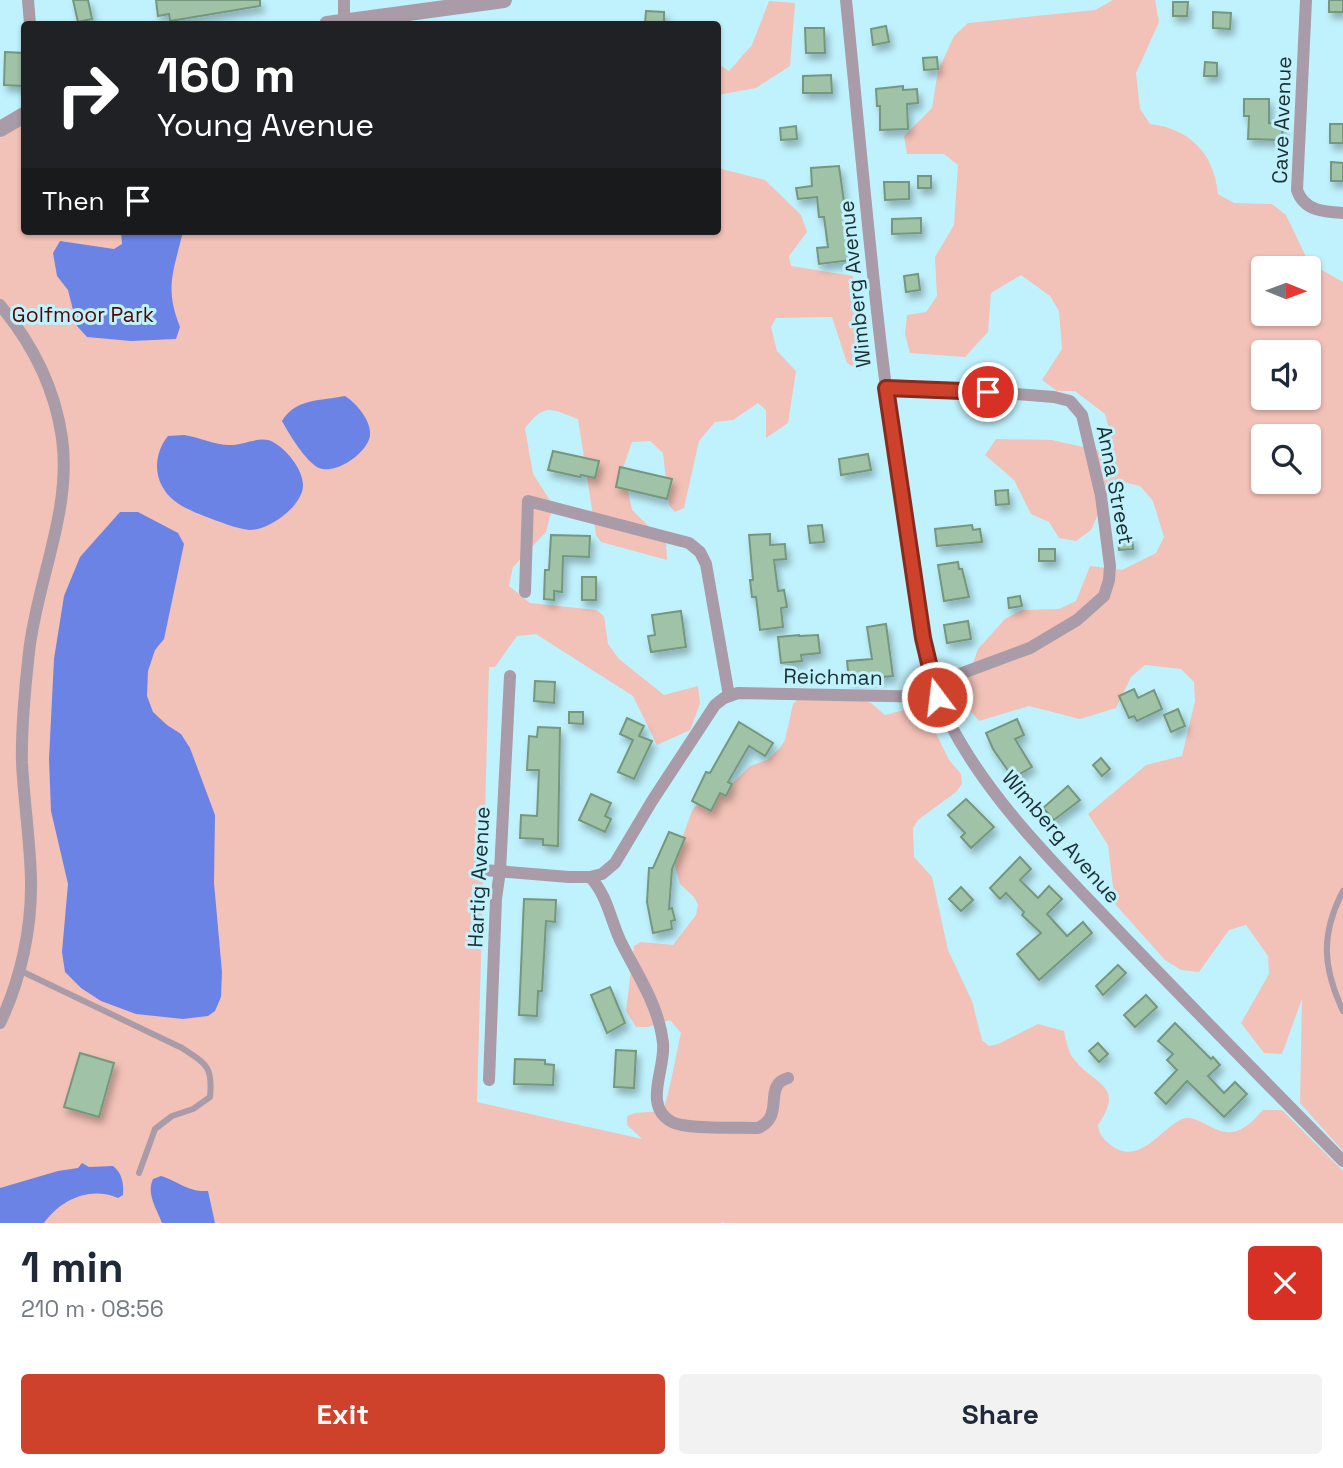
<!DOCTYPE html>
<meta charset="utf-8">
<style>
:root{--surface:#fff;--page:#f2f2f3;--text:#1f2937;--muted:#747a83;--accent:#ce422c}
body{margin:0;font-family:"Space Grotesk",sans-serif;background:var(--page);color:var(--text);height:100vh;display:flex;flex-direction:column;font-size:26px;white-space:nowrap}
*{box-sizing:border-box;margin:0}
p{font-size:23px;color:var(--muted)}
.icon{flex:none;width:38px;height:38px;fill:none;stroke:currentColor;stroke-width:2;stroke-linecap:round;stroke-linejoin:round}
.map{position:relative;height:1223px;overflow:hidden}
.side{display:flex;flex-direction:column;background:var(--surface);flex:1}
.side>*{flex:none}
.top-card{position:absolute;left:21px;top:21px;width:700px;height:214px;border-radius:7px;box-shadow:0 2px 5px #0004;background:#202124;color:#fff;overflow:hidden}
.needle{width:46px;rotate:91deg}
.controls{position:absolute;left:1251px;top:256px;display:grid;gap:14px}
.controls a{display:grid;place-items:center;width:70px;height:70px;border-radius:7px;background:var(--surface);box-shadow:0 2px 5px #0004;font-size:35px}
.pin{position:absolute;display:grid;place-items:center;width:60px;height:60px;color:#fff;margin:-30px;border:4px solid #fff;border-radius:50%;box-shadow:0 2px 7px #0007}
.me{position:absolute;width:77px;margin:-38px;rotate:345deg;stroke-linejoin:round;filter:drop-shadow(0 0 5px #0008)}
.turn{display:flex;align-items:center;gap:24px;height:147px;padding:0 21px;font-size:32px}
.turn .icon{width:91px;height:91px;stroke-width:2.5}
.turn b{display:block;font-size:49px;line-height:60px}
.then{display:flex;align-items:center;height:66px;padding:0 21px;background:#0003;gap:14px;font-size:26px}
.round{display:grid;place-items:center;flex:none;width:74px;height:74px;border-radius:7px;background:var(--page)}
.overview{display:flex;align-items:center;justify-content:space-between;height:119px;padding:0 21px}
h1{font-size:42px;font-weight:600;line-height:52px}
.action{display:flex;gap:14px;margin-top:auto;padding:14px 21px}
.action a{flex:1;height:80px;border-radius:7px;background:var(--accent);color:#fff;font-size:28px;font-weight:600;line-height:80px;text-align:center}
.action a+a{background:var(--page);color:var(--text)}
.map>svg:first-child{display:block}
</style>
<div class="map">
<svg width="1343" height="1223" viewBox="0 0 1343 1223">
<defs>
<filter id="shadow"><feDropShadow dx="3.5" dy="6" stdDeviation="3.5" flood-color="#0004"/></filter>
</defs>
<rect width="100%" height="100%" fill="#c0f2fd"/>
<g fill="#f2c1b7" fill-rule="evenodd">
<path d="M1113,0H1155L1159,22L1136,73L1140,109L1150,124C1191,129 1214,154 1218,194L1234,203L1272,204L1286,215L1309,263L1343,282V1151L1300,1103L1302,999L1282,1054L1264,1053L1241,1023L1269,974L1268,956L1246,925L1229,930L1199,972L1181,970L1165,960L1115,904L1108,845L1088,814L1146,765L1182,756L1195,701L1194,682L1181,669L1145,665L1131,677L1116,708L1080,719L1029,706L979,721L967,707L964,688L978,649L1005,619L1022,610L1059,609L1076,601L1090,566L1122,570L1156,553L1164,537L1153,501L1140,486L1123,482L1108,491L1091,530L1076,541L1059,538L1049,522L1031,514L1014,480L985,455L996,439L1052,440L1105,452L1110,433L1105,414L1075,391H1057L1042,380L1062,349L1059,311L1050,296L1021,275L991,293L988,332L965,357L910,353L905,334L907,315L926,312L937,296L935,257L954,225L958,165L944,154H907L904,136L932,108L938,71L954,36L968,23L1095,10ZM1264,268H1309V313H1264ZM1264,352H1309V397H1264ZM1264,436H1309V481H1264Z"/>
<polygon points="769,1 795,3 790,66 756,88 718,95 718,64 729,71 752,45"/>
<path d="M24,122V231H718V168L765,180L801,215L807,232L789,256L791,266L853,276L864,361L860,371L847,363L832,317L776,318L771,327L777,351L796,371L788,423L766,438V410L758,403L733,420L715,422L699,441L684,508L675,512L669,505L663,453L650,441L632,442L623,468L632,510L666,543L667,560L601,542L596,535L578,419C550,409 546,402 525,428L533,474L553,505L546,532L513,567L509,586L530,603L596,610L604,616L608,644L619,659L664,695L698,686L700,704L690,730L657,745L633,696L536,634L517,636L495,667H489L477,1102L642,1139L627,1125V1116L635,1113L662,1111C668,1103 677,1049 681,1033L670,1020L648,1027H636L626,1011L634,946L641,942L673,945L696,915L698,905L694,897L680,884L675,866V857L692,811L697,804L730,786L750,766L767,760L780,748L785,740L793,704L799,698L852,697L871,703L885,715L919,706L926,713L949,760L961,774L962,784L956,792L918,820L913,828L914,857L932,877L948,950L972,1001L982,1040L989,1046L998,1044L1038,1024L1064,1031C1066,1039 1068,1052 1073,1058C1094,1086 1126,1084 1098,1125C1099,1135 1104,1140 1112,1146C1140,1166 1160,1129 1182,1119C1200,1112 1219,1143 1243,1128C1251,1124 1257,1116 1263,1110H1282L1343,1171V1223H724L722,1221V1223H0V138Z"/>
</g>
<g fill="#6c83e6">
<path d="M121,231H183C174,271 164,287 180,327L176,339L131,341L87,337L77,326L68,290L57,276L53,253L60,241L114,249L122,244Z"/>
<path d="M345,396C356,403 372,421 370,436C367,453 336,475 319,468C306,462 289,434 282,421C296,398 321,401 345,396Z"/>
<path d="M184,435C198,437 218,446 231,445C244,445 261,435 273,442C286,449 302,468 303,484C304,505 270,530 250,530C236,529 218,521 204,516C187,509 171,503 162,486C153,470 157,449 168,436Z"/>
<polygon points="120,512 138,512 178,533 184,544 164,639 155,650 148,671 147,696 153,712 167,725 181,734 190,748 215,815 214,883 222,972 221,997 215,1011 208,1016 183,1019 136,1014 101,1001 81,988 65,972 62,952 68,884 51,811 49,759 54,659 64,596 80,557"/>
<path d="M82,1163L89,1167L113,1166C122,1173 124,1183 123,1195L118,1198C91,1186 61,1199 44,1223H0V1188L58,1171L78,1168Z"/>
<path d="M161,1176C180,1182 187,1192 208,1191L215,1223H162C157,1209 146,1194 153,1179Z"/>
</g>
<g fill="#a0c2a7" stroke="#75977d" stroke-width="2" filter="url(#shadow)">
<polygon points="73,0 88,0 92,19 78,22"/>
<polygon points="156,0 260,0 260,6 170,21 169,14 158,16"/>
<rect x="1329" y="0" width="14" height="12"/>
<polygon points="1173,2 1188,2 1187,16 1173,16"/>
<polygon points="646,11 664,12 664,24 645,24"/>
<polygon points="1213,12 1231,13 1230,29 1213,28"/>
<polygon points="886,26 889,42 873,45 871,29"/>
<polygon points="805,28 824,28 825,53 806,53"/>
<polygon points="5,52 24,53 23,86 4,85"/>
<polygon points="937,57 938,69 924,70 923,58"/>
<polygon points="1205,62 1217,63 1217,76 1204,76"/>
<polygon points="831,75 832,93 803,93 803,76"/>
<polygon points="903,86 903,90 917,89 918,103 907,104 908,129 880,130 880,106 877,106 876,89"/>
<polygon points="1244,99 1269,99 1269,123 1283,124 1282,140 1248,139 1249,116 1244,116"/>
<rect x="1330" y="124" width="13" height="19"/>
<polygon points="796,126 797,139 781,140 780,128"/>
<polygon points="1331,162 1343,163 1343,181 1331,181"/>
<polygon points="839,166 852,260 819,264 817,248 828,247 824,217 819,217 817,197 798,199 796,188 812,186 811,168"/>
<rect x="918" y="176" width="13" height="12"/>
<polygon points="884,182 909,182 909,199 885,200"/>
<polygon points="921,218 921,233 892,234 892,219"/>
<polygon points="918,274 920,290 906,292 904,276"/>
<polygon points="553,451 599,461 595,478 581,475 580,477 548,470"/>
<polygon points="868,454 871,470 841,475 839,459"/>
<polygon points="620,467 672,479 667,499 616,487"/>
<polygon points="1008,490 1009,504 996,505 995,491"/>
<polygon points="822,525 824,542 810,543 808,526"/>
<polygon points="972,525 973,530 980,529 982,542 937,546 935,529"/>
<polygon points="770,534 770,545 785,544 786,559 774,560 778,591 784,590 787,607 781,608 783,627 760,630 756,597 752,597 750,580 753,580 749,535"/>
<polygon points="551,535 590,536 589,557 563,556 562,592 554,591 554,600 544,599 545,570 549,570"/>
<polygon points="1132,537 1133,549 1119,550 1118,539"/>
<rect x="1039" y="549" width="16" height="12"/>
<polygon points="958,562 959,569 962,569 969,597 944,601 938,565"/>
<rect x="582" y="577" width="14" height="23"/>
<polygon points="1020,596 1022,606 1009,608 1008,598"/>
<polygon points="681,611 686,647 651,652 648,636 655,635 652,615"/>
<polygon points="968,621 971,639 947,643 944,625"/>
<polygon points="886,624 893,676 849,680 847,661 872,659 867,627"/>
<polygon points="799,635 799,636 818,635 820,653 801,655 802,661 781,663 778,637"/>
<polygon points="535,681 555,682 554,703 534,701"/>
<polygon points="1134,689 1138,698 1154,690 1162,709 1137,721 1134,716 1129,718 1119,696"/>
<polygon points="1178,709 1185,726 1171,732 1164,715"/>
<polygon points="569,712 583,712 583,724 569,723"/>
<polygon points="627,718 644,726 639,736 652,741 634,779 618,772 633,740 620,734"/>
<polygon points="1017,719 1024,735 1015,739 1032,767 1013,778 993,749 986,733"/>
<polygon points="739,722 773,743 765,756 749,746 728,782 732,784 726,796 720,793 711,811 692,801 706,772 710,773"/>
<polygon points="538,727 560,728 558,846 543,845 543,839 520,838 521,815 537,816 539,770 527,770 529,736 537,737"/>
<polygon points="1101,758 1110,769 1102,776 1093,765"/>
<polygon points="1068,786 1080,800 1054,820 1043,808"/>
<polygon points="591,794 611,803 605,816 611,819 605,832 579,820"/>
<polygon points="966,799 994,827 971,848 961,837 965,833 948,815"/>
<polygon points="669,832 685,838 672,869 669,909 672,908 675,920 671,921 672,929 653,933 647,902 649,868 653,868"/>
<polygon points="1020,857 1031,869 1020,880 1038,898 1049,886 1062,899 1047,914 1067,936 1083,922 1092,933 1039,980 1017,954 1041,933 1022,915 1024,912 1006,893 1000,899 990,888"/>
<polygon points="961,887 973,900 961,911 949,899"/>
<polygon points="524,899 556,900 555,922 546,921 542,991 538,991 537,1016 519,1015"/>
<polygon points="1118,965 1126,973 1103,995 1096,986"/>
<polygon points="610,987 625,1023 607,1033 591,995"/>
<polygon points="1146,995 1157,1007 1135,1027 1124,1015"/>
<polygon points="1175,1023 1211,1059 1213,1057 1220,1065 1208,1076 1224,1093 1235,1082 1247,1094 1224,1117 1187,1081 1166,1104 1155,1093 1177,1070 1167,1060 1173,1054 1158,1041"/>
<polygon points="1098,1043 1108,1054 1099,1062 1089,1051"/>
<polygon points="616,1050 636,1051 634,1088 614,1087"/>
<polygon points="80,1053 114,1063 99,1117 64,1107"/>
<polygon points="515,1059 545,1060 545,1064 554,1065 553,1085 514,1084"/>
</g>
<g fill="none" stroke-linecap="round" stroke-linejoin="round">
<g stroke="#a99ba7" stroke-width="6">
<path d="M1343,891C1320,935 1323,968 1343,1011"/>
<path d="M19,970L182,1048C206,1064 213,1066 210,1097L193,1109L172,1116L155,1129L139,1173"/>
</g>
<g stroke="#a99ba7" stroke-width="12">
<polyline points="28,0 30,24"/>
<path d="M846,0C864,179 878,358 907,535C917,597 920,666 949,722C989,799 1052,861 1111,923C1187,1003 1266,1082 1343,1161"/>
<path d="M1306,0L1297,190C1304,211 1324,212 1343,213"/>
<polyline points="344,22 344,0"/>
<path d="M0,305C32,343 55,389 62,438C72,511 37,580 29,652C25,688 21,726 22,763C24,802 30,840 31,879C32,928 21,979 0,1023"/>
<polyline points="886,388 967,390 1054,397 1070,401 1082,415 1101,496 1110,566 1109,580 1104,596 1077,620 1030,648 933,684"/>
<polyline points="525,592 528,501 689,543 700,552 706,564 729,696"/>
<polyline points="484,870 569,877 590,877 602,874 615,863 652,801 715,705 724,698 738,693 937,697"/>
<path d="M590,877C607,895 610,918 620,940C636,973 659,1005 663,1043C666,1069 642,1106 672,1122C687,1130 739,1127 758,1128C786,1116 762,1085 788,1078"/>
<polyline points="489,1080 496,899 500,871 510,676"/>
</g>
<g stroke="#a99ba7" stroke-width="16">
<polyline points="327,24 504,0"/>
<polyline points="0,129 24,115"/>
</g>
</g>
<g fill="none" stroke-linecap="round" stroke-linejoin="round">
<defs>
<polyline id="route" points="937,697 923,638 886,388 988,392"/>
</defs>
<use href="#route" stroke="#862b1d" stroke-width="18"/>
<use href="#route" stroke="#ce422c" stroke-width="12"/>
</g>
<g text-anchor="middle" stroke-width="6" stroke-linejoin="round" paint-order="stroke">
<g font-size="21" fill="#1b2f33" stroke="#c0f2fd">
<text transform="translate(1282 120) rotate(-88)" y="7">Cave Avenue</text>
<text transform="translate(855 284) rotate(-96)" y="7">Wimberg Avenue</text>
<text transform="translate(1115 485) rotate(79)" y="7">Anna Street</text>
<text transform="translate(833 677) rotate(1)" y="7">Reichman</text>
<text transform="translate(1061 837) rotate(49)" y="7">Wimberg Avenue</text>
<text transform="translate(479 877) rotate(-87)" y="7">Hartig Avenue</text>
</g>
<g font-size="21" fill="#530700" stroke="#c0f2fd">
<text x="83" y="322">Golfmoor Park</text>
</g>
</g>
</svg>
<div class="controls">
<a><svg class="needle" viewBox="-14 -14 28 28"><path d="M0-13l5 13h-10z" fill="#e53935"/><path d="M0 13l5-13h-10z" fill="#747a83"/></svg></a>
<a><svg class="icon" aria-label="sound" viewBox="0 0 24 24"><path d="M4 9h4l5-4v14l-5-4H4zM17 9q2 3 0 6"/></svg></a>
<a><svg class="icon" aria-label="search" viewBox="0 0 24 24"><circle cx="10" cy="10" r="6"/><path d="M15 15l6 6"/></svg></a>
</div>
<div class="pin" style="left:988px;top:392px;background:#d93025"><svg class="icon" aria-label="arrive" viewBox="0 0 24 24"><path d="M6 21V4h12l-3 4 3 4H6"/></svg></div>
<svg class="me" style="left:937px;top:697px" viewBox="-20 -20 40 40"><circle r="17" fill="#ce422c" stroke="#fff" stroke-width="3"/><path d="M0-11L8 9 0 5-8 9z" fill="#fff"/></svg>
<div class="top-card">
<div class="turn"><svg class="icon" aria-label="right" viewBox="0 0 24 24"><path d="M7 20v-9h11M14 6l5 5-5 5"/></svg><div><b>160 m</b>Young Avenue</div></div>
<div class="then">Then<svg class="icon" aria-label="arrive" viewBox="0 0 24 24"><path d="M6 21V4h12l-3 4 3 4H6"/></svg></div>
</div>
</div>
<section class="side">
<div class="overview"><div><h1>1 min</h1><p>210 m · 08:56</p></div><a class="round" style="background:#d93025;color:#fff"><svg class="icon" aria-label="close" viewBox="0 0 24 24"><path d="M6 6l12 12M18 6L6 18"/></svg></a></div>
<div class="action"><a>Exit</a><a>Share</a></div>
</section>
